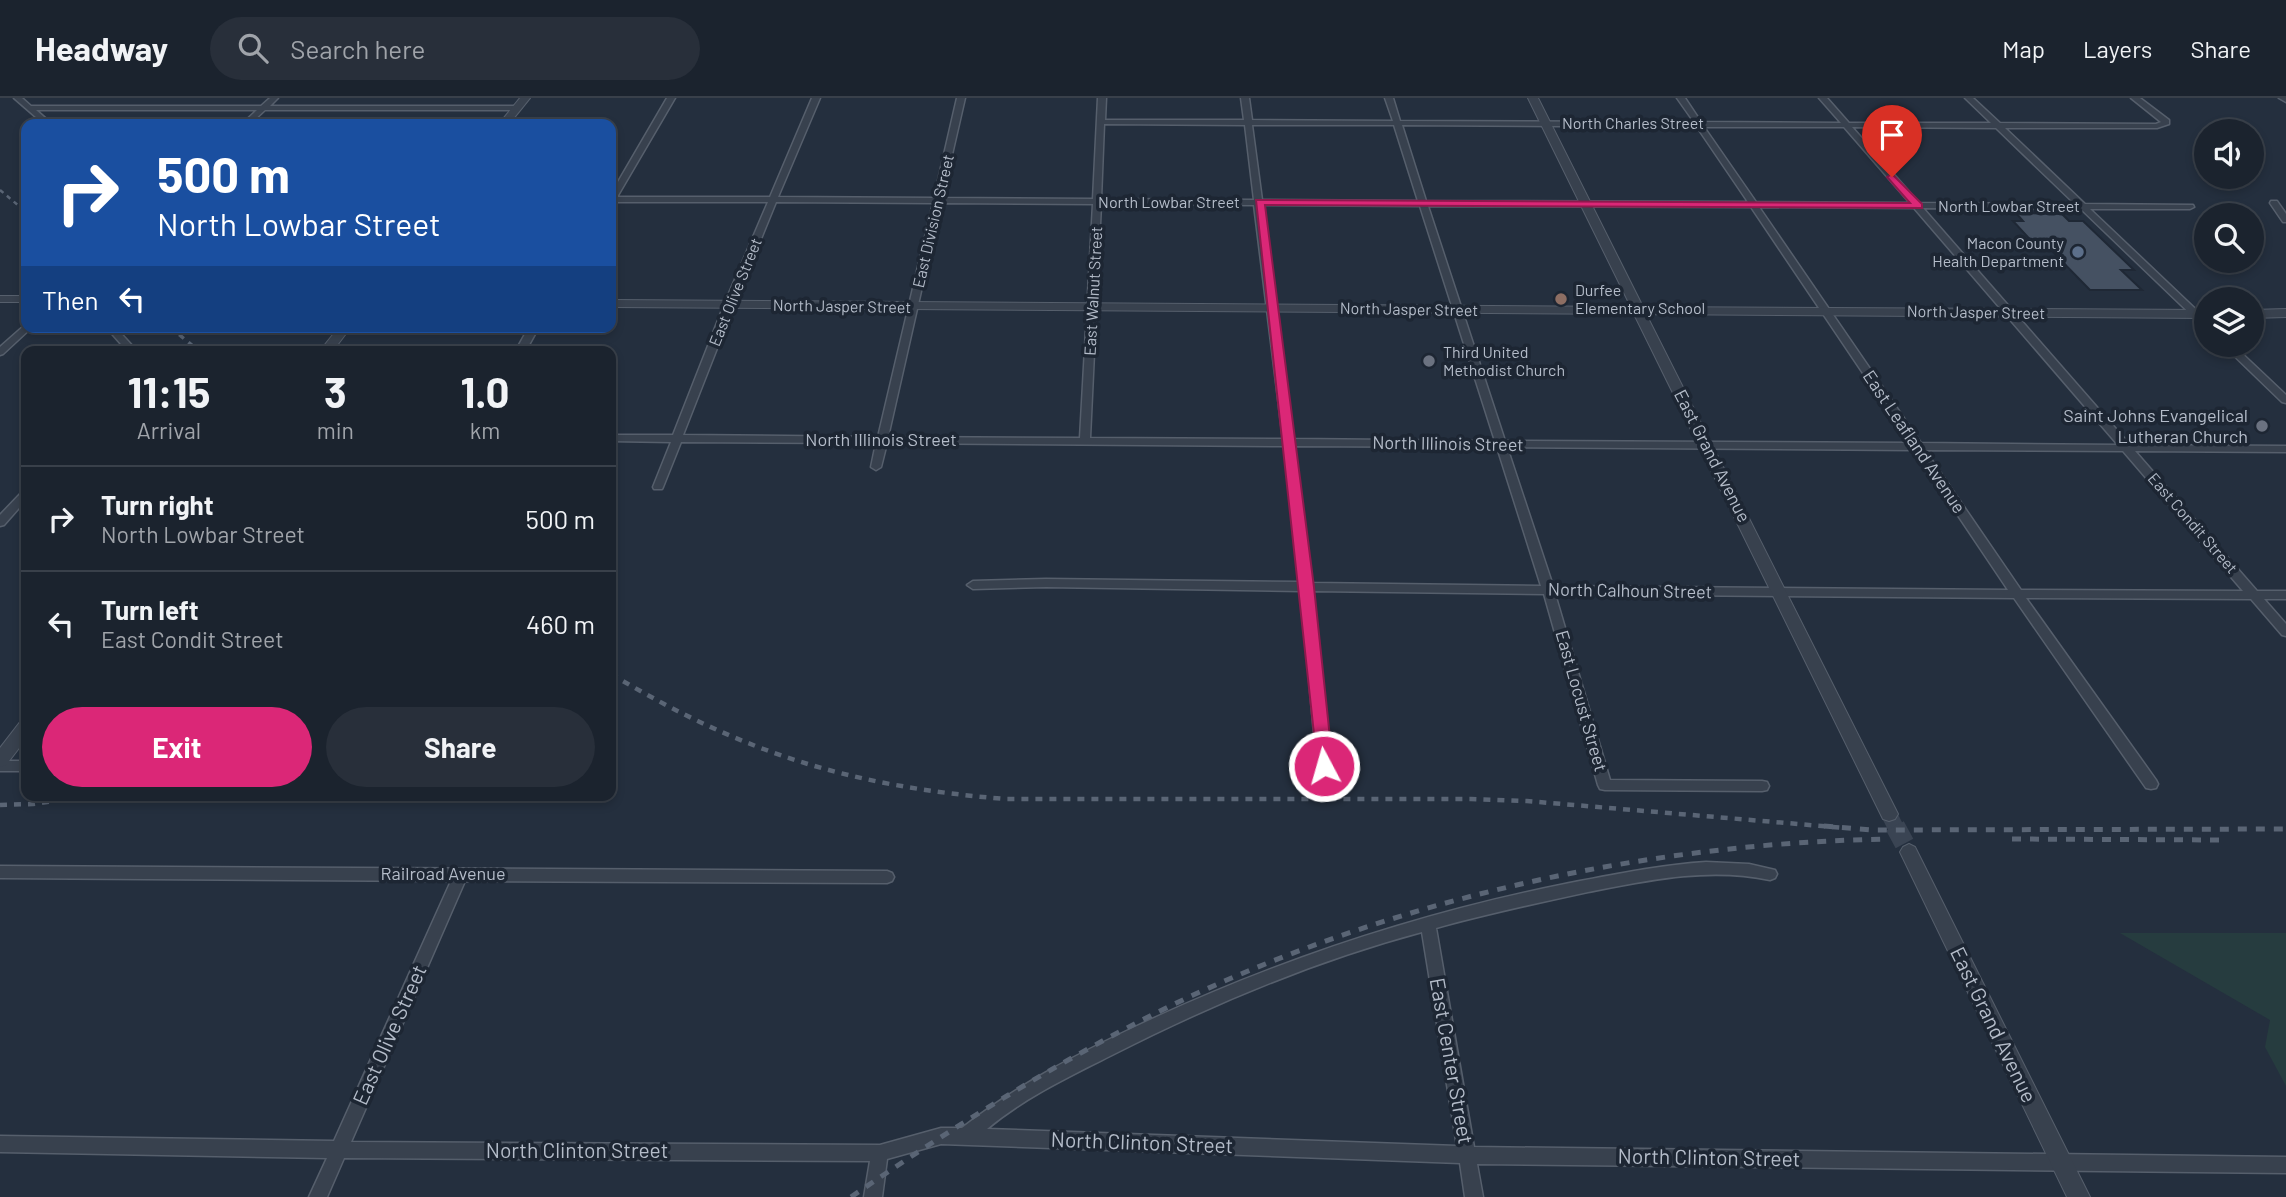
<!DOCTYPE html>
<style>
:root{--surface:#1b232e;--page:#282f3a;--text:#f1f3f6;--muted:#a0a4aa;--line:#39404a;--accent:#db2777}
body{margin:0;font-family:Barlow,sans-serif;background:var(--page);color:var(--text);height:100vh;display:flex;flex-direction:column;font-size:26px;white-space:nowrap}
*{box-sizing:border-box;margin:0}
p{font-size:23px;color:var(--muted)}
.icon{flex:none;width:38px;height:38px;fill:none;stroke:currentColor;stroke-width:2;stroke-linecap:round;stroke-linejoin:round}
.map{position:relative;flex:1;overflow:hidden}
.details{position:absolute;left:21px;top:248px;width:595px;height:455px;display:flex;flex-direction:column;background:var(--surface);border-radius:14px;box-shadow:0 4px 10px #0003,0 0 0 2px var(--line)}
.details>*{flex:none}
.hud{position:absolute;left:21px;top:21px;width:595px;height:214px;border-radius:14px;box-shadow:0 4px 10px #0003,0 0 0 2px var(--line);background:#1a4fa0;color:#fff;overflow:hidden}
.buttons{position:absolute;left:2194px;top:21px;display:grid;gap:14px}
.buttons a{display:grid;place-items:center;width:70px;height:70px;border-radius:50%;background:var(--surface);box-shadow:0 4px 10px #0003,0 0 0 2px var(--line);font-size:35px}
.pin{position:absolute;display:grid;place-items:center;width:60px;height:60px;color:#fff;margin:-72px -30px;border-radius:50% 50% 50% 0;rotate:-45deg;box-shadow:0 0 7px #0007}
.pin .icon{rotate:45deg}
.me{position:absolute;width:77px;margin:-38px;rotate:354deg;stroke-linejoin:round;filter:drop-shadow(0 0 5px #0008)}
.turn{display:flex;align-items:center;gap:24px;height:147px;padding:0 21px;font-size:32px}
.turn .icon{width:91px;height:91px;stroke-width:2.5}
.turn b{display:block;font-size:49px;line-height:60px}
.then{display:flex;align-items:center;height:66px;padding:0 21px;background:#0003;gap:14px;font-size:26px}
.eta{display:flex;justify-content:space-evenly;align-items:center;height:119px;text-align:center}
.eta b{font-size:42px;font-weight:700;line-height:49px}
.primary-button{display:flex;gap:14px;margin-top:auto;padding:14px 21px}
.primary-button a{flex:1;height:80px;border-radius:42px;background:var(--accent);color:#fff;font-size:28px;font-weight:700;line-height:80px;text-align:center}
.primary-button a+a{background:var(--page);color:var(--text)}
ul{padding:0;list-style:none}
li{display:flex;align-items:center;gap:21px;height:105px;padding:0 21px;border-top:2px solid var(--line)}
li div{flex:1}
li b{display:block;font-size:26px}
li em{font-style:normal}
header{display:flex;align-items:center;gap:42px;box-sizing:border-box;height:98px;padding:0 35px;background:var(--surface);border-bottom:2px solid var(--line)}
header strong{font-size:33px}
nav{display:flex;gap:38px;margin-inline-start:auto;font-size:24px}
.search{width:490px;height:63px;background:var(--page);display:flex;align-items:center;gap:18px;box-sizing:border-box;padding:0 24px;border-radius:38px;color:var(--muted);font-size:26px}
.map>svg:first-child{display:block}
</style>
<header>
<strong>Headway</strong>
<div class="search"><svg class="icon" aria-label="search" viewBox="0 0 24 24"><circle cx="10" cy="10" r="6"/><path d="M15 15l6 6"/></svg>Search here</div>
<nav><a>Map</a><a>Layers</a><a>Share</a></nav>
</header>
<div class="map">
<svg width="2286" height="1099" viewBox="0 0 2286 1099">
<rect width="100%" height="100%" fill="#242f3e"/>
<polygon fill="#263c3f" points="2120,835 2286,835 2286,988 2265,949 2270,922"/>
<polygon fill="#455162" stroke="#1f2835" stroke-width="2" points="2016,115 2062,116 2069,123 2083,123 2134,172 2121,172 2142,192 2090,192 2047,148 2036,148 2013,123 2023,123"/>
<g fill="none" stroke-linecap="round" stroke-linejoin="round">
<polyline stroke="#3a4453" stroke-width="16" stroke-dasharray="16 8" stroke-linecap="butt" points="1889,716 1896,730"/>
<polyline stroke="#3a4453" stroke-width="20" stroke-dasharray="20 10" stroke-linecap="butt" points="1895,728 1909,754"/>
<defs>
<g id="minor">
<polygon points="14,0 22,0 31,8 261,8 270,0 278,0 270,8 517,8 521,10 517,12 265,12 250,26 242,26 257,12 36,12 52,26 44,26"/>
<path d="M667,0H675L617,99H770L812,0H820L778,99L934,100L957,0H965L942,100L1093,101L1098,0H1106L1105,22H1244L1241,0H1249L1252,22L1393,23L1385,0H1393L1400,23L1694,24L1677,0H1685L1701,24L1841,25L1819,0H1827L1849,25H1991L1965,0H1973L2000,25L2156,26L2161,24L2131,0H2140L2169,22V26L2157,30H2005L2085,106L2193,107L2194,109L2190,111H2090L2207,222V230L2204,229L2081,111L1923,110L2130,347L2286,348V354L2135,353L2257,493H2286V501H2264L2286,526V538L2282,537L2251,501L2026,500L2156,682L2158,686L2156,690L2151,691L2146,690L2014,500L1555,496L1610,682L1762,683L1767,684L1769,688L1767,692L1762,693L1605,692L1600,691L1598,687L1544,496L1313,493L1331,668L1329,672L1324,673L1319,672L1317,668L1301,493L1046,489L973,491L967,487L973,483L1046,481L1301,484L1284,348L887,345L881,369L876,372L871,369L876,345L681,344L663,389L662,391H654L653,389L671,344L611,343V337H673L724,207L768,104H611V96ZM1104,26L1245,27L1254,102L1101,101ZM1252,27H1394L1418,103L1262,102ZM1402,27L1697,29L1748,104L1426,103ZM1704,29H1844L1910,105L1756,104ZM1852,29L1996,30L2075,106L1919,105ZM776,104L933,105L878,339L683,337L734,207ZM941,105L1093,106L1080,340L888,339ZM1101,106L1254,107L1283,341L1090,340ZM1263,107L1420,108L1495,343L1293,341ZM1428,108L1751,109L1910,345L1505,343ZM1759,109L1914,110L2118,347L1921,345ZM1294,348L1497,349L1541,488L1312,485ZM1507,349L1914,352L2008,492L1553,488ZM1925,352L2123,353L2243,493L2021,492Z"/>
<polygon points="2279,0 2286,0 2286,4"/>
<polygon points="2271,103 2277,103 2286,116 2286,124 2283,124 2270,105"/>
<polygon points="26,226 26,229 31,229 30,231 3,256 0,257 0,249"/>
<polygon points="106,229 115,229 138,254 128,254"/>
<polygon points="529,229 539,229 525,254 515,254"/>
<polygon points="2223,247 2233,247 2286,297 2286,305 2282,304"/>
<polygon points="26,393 26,402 4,427 0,428 0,417 22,394"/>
<rect x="0" y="663" width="26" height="10"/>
<path d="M1706,764L1749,766L1775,772L1777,776L1775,780L1770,782C1709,769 1649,782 1588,794C1537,805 1486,816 1436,830L1474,1049L2286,1059V1075L1477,1066L1483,1099H1465L1460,1065L941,1046L887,1061L882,1099H864L870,1063L344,1060L327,1099H309L327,1060L0,1054V1038L334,1043L451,783L0,780V768L887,773L892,775L894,779L892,783L887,785L465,783L351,1044L880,1047L941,1030H962C1015,988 1074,958 1135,929C1272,864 1416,816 1565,786C1612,777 1659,767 1706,764ZM1422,834L1457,1048L987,1031C1024,1000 1068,979 1110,958C1210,907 1314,863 1422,834Z"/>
</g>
<g id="tertiary">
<polygon points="520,0 530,0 509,26 499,26"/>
<polygon points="1528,0 1538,0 1643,209 2207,212 2207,220 1646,216 1898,716 1895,721 1889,723 1883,721 1634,216 611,209 611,202 1631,209"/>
<rect x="0" y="198" width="26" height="6"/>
<polygon points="2286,211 2286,219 2252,220 2252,212"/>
<polygon points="339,229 351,229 332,254 319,254"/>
<polygon points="26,623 26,641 6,667 0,669 0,650 20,624"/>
<polygon points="1909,746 1915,749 2090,1099 2067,1099 1900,754 1903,749"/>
</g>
</defs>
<use href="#minor" stroke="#565f6c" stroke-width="3"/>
<use href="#tertiary" stroke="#565f6c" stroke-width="2"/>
<use href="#minor" fill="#38414e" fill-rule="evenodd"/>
<use href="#tertiary" fill="#38414e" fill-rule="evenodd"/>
<polyline stroke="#5a6575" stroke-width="2.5" stroke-dasharray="4.5 4.5" stroke-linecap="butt" points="0,92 26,114"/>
<polyline stroke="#5a6575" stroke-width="3.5" stroke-dasharray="6 6" stroke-linecap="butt" points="170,229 200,254"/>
<g stroke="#5a6575" stroke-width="4.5" stroke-dasharray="7 7" stroke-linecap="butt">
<path d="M611,576C745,656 850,688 1005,701H1471L1527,703L1845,730"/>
<polyline points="0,707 33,706 87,698"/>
</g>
<g stroke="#5a6575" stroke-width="5" stroke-dasharray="9 9" stroke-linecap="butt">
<polyline points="1824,728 1872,732 2286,731"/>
<polyline points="2012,741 2225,742"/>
<path d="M851,1099C953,1029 1057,964 1168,909C1389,802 1644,745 1889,741"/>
</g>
</g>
<polygon fill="#db2777" stroke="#8e194d" stroke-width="2" points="1892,76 1922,106 1922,110 1265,107 1314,489 1333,668 1330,673 1318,673 1256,102 1910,105 1887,79"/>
<circle fill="#5c6f8a" stroke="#1d2633" stroke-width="2.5" cx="2078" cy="154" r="7"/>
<circle fill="#8d6e63" stroke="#1d2633" stroke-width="2.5" cx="1561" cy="201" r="7"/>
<g fill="#6b7280" stroke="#1d2633" stroke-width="2.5">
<circle cx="1429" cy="263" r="7"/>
<circle cx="2262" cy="328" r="7"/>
</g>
<g text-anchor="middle" stroke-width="7" stroke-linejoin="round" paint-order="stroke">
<g font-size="16" fill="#b4bcc9" stroke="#1d2633">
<text x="1633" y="31">North Charles Street</text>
<text x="1169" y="110">North Lowbar Street</text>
<text x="2009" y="114">North Lowbar Street</text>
<text transform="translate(933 123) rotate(-77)" y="6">East Division Street</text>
<text transform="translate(1093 193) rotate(-87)" y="6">East Walnut Street</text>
<text transform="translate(735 194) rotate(-68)" y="6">East Olive Street</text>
<text transform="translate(842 208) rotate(1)" y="6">North Jasper Street</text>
<text transform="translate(1409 211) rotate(1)" y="6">North Jasper Street</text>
<text transform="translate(1976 214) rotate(1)" y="6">North Jasper Street</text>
<text transform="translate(2193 425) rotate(49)" y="6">East Condit Street</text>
</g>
<g font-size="16" fill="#b4bcc9" stroke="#1d2633" text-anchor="start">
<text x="2064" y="151" text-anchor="end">Macon County<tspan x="2064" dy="18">Health Department</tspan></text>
<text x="1575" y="198">Durfee<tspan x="1575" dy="18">Elementary School</tspan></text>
<text x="1443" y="260">Third United<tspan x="1443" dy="18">Methodist Church</tspan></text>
</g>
<g font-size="18" fill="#b4bcc9" stroke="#1d2633" text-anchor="end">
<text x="2248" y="324">Saint Johns Evangelical<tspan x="2248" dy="21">Lutheran Church</tspan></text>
</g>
<g font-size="18" fill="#b4bcc9" stroke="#1d2633">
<text x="881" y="348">North Illinois Street</text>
<text transform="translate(1914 344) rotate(56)" y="6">East Leafland Avenue</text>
<text transform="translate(1448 346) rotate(1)" y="6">North Illinois Street</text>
<text transform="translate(1712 358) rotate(63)" y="6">East Grand Avenue</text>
<text transform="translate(1630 493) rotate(1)" y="6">North Calhoun Street</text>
<text transform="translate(1581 603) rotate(74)" y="6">East Locust Street</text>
<text x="443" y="782">Railroad Avenue</text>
</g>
<g font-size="21" fill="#b4bcc9" stroke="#1d2633">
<text transform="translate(1993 927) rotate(64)" y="7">East Grand Avenue</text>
<text transform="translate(390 937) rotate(-66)" y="7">East Olive Street</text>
<text transform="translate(1451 963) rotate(80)" y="7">East Center Street</text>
<text transform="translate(1142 1045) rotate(2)" y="7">North Clinton Street</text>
<text x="577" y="1060">North Clinton Street</text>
<text transform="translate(1709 1060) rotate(1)" y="7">North Clinton Street</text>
</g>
</g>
</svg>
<div class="buttons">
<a><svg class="icon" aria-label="sound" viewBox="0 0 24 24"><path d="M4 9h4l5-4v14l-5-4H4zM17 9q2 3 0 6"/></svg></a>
<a><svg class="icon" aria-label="search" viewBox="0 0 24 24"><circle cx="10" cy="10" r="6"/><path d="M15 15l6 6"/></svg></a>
<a><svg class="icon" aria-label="layers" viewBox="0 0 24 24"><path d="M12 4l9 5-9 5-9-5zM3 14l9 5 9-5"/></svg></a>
</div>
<div class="pin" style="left:1892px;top:79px;background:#d93025"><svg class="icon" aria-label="arrive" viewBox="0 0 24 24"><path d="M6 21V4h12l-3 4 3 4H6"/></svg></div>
<svg class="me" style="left:1324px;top:668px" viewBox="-20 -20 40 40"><circle r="17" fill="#db2777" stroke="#fff" stroke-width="3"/><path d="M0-11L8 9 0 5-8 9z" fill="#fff"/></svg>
<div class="hud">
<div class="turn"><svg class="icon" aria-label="right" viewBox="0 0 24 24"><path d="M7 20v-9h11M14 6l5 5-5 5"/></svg><div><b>500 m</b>North Lowbar Street</div></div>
<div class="then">Then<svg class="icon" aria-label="left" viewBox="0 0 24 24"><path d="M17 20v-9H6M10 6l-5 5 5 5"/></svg></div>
</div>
<section class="details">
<div class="eta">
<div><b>11:15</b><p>Arrival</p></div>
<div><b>3</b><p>min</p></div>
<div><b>1.0</b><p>km</p></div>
</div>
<ul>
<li><svg class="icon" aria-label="right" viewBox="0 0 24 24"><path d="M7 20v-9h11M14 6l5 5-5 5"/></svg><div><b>Turn right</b><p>North Lowbar Street</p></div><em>500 m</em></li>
<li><svg class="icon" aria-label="left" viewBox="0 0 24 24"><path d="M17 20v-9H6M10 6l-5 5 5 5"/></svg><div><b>Turn left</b><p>East Condit Street</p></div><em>460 m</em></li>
</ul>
<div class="primary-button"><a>Exit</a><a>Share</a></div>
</section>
</div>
